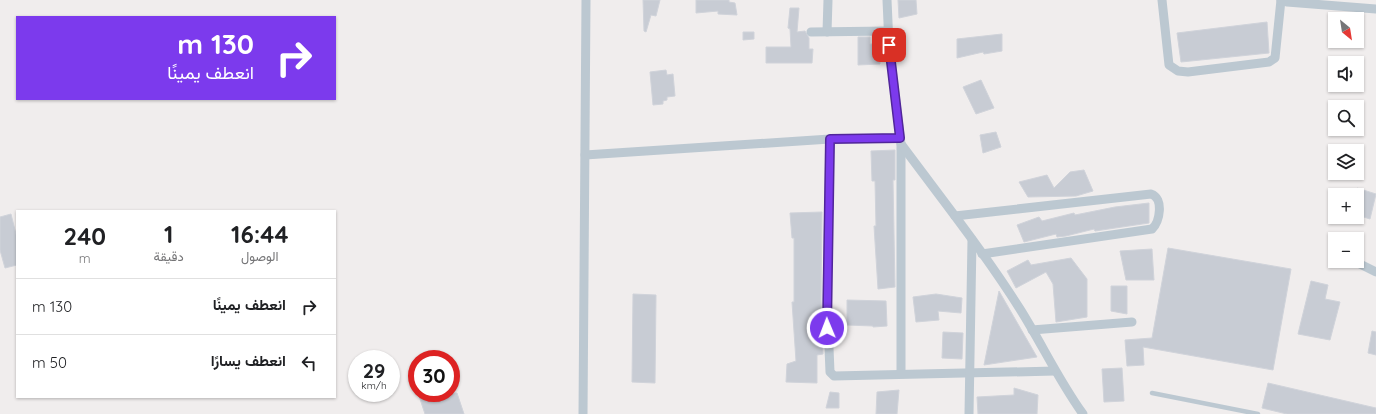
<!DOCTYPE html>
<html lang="ar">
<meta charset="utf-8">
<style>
:root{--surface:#fff;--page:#f6f6f6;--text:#202124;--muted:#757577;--line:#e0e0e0}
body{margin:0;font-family:Quicksand,Vazirmatn,sans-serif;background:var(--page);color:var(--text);direction:rtl;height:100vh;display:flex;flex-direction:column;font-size:15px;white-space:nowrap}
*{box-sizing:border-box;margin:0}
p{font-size:13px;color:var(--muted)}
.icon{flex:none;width:22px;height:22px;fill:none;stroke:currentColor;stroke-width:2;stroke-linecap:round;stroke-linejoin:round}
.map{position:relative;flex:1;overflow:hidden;direction:ltr}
.sheet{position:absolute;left:16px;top:210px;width:320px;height:188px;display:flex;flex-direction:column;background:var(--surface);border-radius:0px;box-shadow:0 1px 3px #0004;direction:rtl}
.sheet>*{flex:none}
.top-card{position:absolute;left:16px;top:16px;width:320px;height:84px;border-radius:0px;box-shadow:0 1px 3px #0004;direction:rtl;background:#7c3aed;color:#fff;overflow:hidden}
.needle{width:26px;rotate:150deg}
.tools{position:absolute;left:1328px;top:12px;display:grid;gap:8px}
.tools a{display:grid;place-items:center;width:36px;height:36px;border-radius:0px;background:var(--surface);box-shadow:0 1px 3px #0004;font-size:20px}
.speed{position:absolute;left:348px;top:350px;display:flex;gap:8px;font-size:20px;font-weight:700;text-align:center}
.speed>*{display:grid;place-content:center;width:52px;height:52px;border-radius:50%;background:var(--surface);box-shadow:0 1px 3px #0004;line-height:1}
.speed small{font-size:10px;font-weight:400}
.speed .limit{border:6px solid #d22;background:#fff;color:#111}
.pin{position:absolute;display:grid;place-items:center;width:34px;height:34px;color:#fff;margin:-17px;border-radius:8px;box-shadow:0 2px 6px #0006}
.me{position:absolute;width:44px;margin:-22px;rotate:359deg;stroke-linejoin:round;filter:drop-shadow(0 0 3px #0008)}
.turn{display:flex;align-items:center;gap:14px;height:84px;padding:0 16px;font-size:18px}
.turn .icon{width:52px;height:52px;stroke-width:2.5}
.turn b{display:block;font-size:28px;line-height:34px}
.eta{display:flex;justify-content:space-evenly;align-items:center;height:68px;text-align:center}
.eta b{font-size:24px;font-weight:700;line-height:28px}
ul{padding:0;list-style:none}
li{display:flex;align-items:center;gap:12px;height:56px;padding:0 16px;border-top:1px solid var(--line)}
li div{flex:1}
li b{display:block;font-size:15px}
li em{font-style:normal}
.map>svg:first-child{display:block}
</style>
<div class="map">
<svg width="1376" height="414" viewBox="0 0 1376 414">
<rect width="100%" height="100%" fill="#f0eded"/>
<g fill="#c8ccd4" stroke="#d0d3da">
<polygon points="643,0 660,0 656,16 651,15 646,32 644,31"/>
<polygon points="696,0 729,0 729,2 735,3 737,15 718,14 718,11 696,13"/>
<polygon points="898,0 916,0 917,14 899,18"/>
<polygon points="790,8 799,8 797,32 805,31 809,38 809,49 813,49 812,63 766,63 766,47 791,47 790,29 788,28"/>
<polygon points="1267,22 1269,53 1181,62 1177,33"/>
<polygon points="743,32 754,32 754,39 743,40"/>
<polygon points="1002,34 1002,51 984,54 983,52 957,58 957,39"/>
<polygon points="858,37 870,37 870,44 880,44 880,64 858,65"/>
<polygon points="666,70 667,75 673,74 675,96 667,97 667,100 663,101 663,104 653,105 650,72"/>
<polygon points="981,80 994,108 976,114 963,87"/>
<polygon points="996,132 1001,147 983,153 980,135"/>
<polygon points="895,150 895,180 893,180 895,287 878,289 874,226 876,226 875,181 872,181 871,151"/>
<polygon points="1084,170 1093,191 1076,196 1028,197 1019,182 1047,175 1054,188 1070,172"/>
<polygon points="1357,188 1376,194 1370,219 1357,215"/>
<polygon points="1149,203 1149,223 1095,231 1094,229 1066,236 1057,237 1056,234 1024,242 1017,225 1039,217 1042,221 1074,213 1075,215 1115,207"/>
<polygon points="822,212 821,300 823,354 817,355 817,383 786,382 787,364 796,361 792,302 794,302 794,238 792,238 790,213"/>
<polygon points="11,214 17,238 17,265 5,268 0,250 0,217"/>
<polygon points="1168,248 1291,269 1273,370 1143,347 1144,365 1127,366 1125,340 1152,338"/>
<polygon points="1152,249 1154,280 1126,280 1120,251"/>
<polygon points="1071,258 1087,279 1087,317 1056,322 1053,284 1046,272 1016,288 1007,271 1028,260 1031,265"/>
<polygon points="1311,281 1328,285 1325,299 1340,302 1330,340 1298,334"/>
<polygon points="1111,286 1127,286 1127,314 1111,311"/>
<polygon points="999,291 1037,357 984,365"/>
<polygon points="633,294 656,295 655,383 632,382"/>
<polygon points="936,294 962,298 961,313 938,311 939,320 916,322 913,297"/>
<polygon points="847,300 886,301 887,326 873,327 873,326 847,325"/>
<polygon points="1372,331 1376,332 1376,355 1368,353"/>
<polygon points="943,332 963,333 962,359 942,358"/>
<polygon points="1122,368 1124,401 1104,402 1102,369"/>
<polygon points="1268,383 1376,408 1376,414 1287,414 1262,408"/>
<polygon points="1014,388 1038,395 1037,414 978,414 977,397 1014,395"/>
<polygon points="899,390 897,414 876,414 877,392"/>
<polygon points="830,392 839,393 839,408 826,408"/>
<polygon points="418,393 457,393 464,414 425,414"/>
</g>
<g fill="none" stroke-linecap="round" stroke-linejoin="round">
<polyline stroke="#bcc8d1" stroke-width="4.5" points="1152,393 1258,414"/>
<g stroke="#bcc8d1" stroke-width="9">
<polyline points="887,0 889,45 901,144 901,373"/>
<polyline points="1162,0 1169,65 1178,71 1188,72 1269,62 1275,58 1281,0"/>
<polyline points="1281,0 1287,2 1376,9"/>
<polyline points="811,32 888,31"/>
<polyline points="827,32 828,0"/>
<polyline points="830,139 827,300 830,372 834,376 1055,371"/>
<path d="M901,144C941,198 984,252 1020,309C1042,344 1059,381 1083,414"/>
<polyline points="585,155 830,139 900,138"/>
<path d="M955,216L1151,194C1164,198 1160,222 1152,229L982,254"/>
<polyline points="1354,261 1376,272"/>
<polyline points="1032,330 1132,322"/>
<polyline points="583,414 586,0"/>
<polyline points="969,414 972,240"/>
</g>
</g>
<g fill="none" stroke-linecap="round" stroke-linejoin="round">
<defs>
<polyline id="route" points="827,328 830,139 900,138 889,45"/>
</defs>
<use href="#route" stroke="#51269a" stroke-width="10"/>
<use href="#route" stroke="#7c3aed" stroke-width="7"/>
</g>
</svg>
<div class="tools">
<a><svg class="needle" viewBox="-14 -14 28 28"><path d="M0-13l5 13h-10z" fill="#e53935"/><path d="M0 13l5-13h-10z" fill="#757577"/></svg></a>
<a><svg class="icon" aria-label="sound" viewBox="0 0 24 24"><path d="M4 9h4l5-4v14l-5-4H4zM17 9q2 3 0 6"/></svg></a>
<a><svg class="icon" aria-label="search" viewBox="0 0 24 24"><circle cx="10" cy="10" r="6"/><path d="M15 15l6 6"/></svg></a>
<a><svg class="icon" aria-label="layers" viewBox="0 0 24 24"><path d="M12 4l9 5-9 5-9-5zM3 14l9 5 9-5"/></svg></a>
<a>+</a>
<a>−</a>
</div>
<div class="speed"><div>29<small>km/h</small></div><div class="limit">30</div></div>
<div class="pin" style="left:889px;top:45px;background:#d93025"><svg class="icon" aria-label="arrive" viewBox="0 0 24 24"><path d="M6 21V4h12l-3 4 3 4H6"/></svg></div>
<svg class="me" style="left:827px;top:328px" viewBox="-20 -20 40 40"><circle r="17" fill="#7c3aed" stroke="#fff" stroke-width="3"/><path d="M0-11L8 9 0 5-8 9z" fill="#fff"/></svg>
<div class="top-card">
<div class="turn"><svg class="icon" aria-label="right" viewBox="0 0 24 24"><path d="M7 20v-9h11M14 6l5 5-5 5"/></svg><div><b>130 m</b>انعطف يمينًا</div></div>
</div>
<section class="sheet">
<div class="eta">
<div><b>16:44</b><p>الوصول</p></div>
<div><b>1</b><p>دقيقة</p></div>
<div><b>240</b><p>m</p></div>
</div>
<ul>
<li><svg class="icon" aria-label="right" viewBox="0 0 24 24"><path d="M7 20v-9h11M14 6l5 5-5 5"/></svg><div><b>انعطف يمينًا</b></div><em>130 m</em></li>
<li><svg class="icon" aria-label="left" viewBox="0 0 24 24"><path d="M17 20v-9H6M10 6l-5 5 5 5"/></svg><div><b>انعطف يسارًا</b></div><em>50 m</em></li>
</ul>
</section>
</div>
